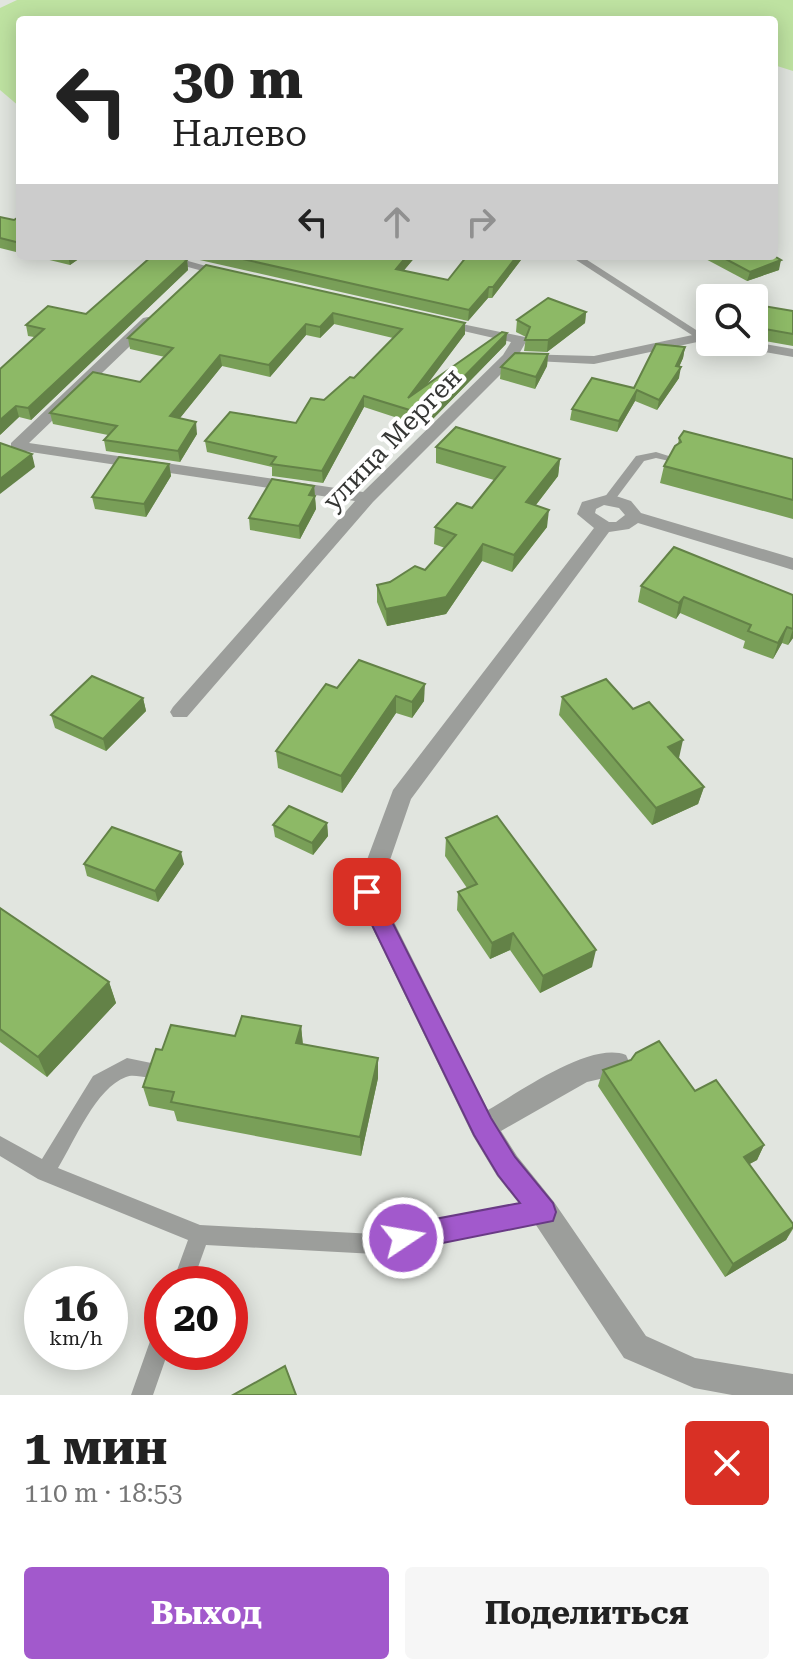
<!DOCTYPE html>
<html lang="ru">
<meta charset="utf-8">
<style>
:root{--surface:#fff;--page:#f6f6f6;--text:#222;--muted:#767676;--accent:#a259cc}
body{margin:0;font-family:"Roboto Serif",serif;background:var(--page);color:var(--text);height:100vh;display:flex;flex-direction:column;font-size:30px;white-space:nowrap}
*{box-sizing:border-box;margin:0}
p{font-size:26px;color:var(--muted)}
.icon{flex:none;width:44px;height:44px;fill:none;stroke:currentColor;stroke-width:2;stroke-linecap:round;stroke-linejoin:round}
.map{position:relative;height:1395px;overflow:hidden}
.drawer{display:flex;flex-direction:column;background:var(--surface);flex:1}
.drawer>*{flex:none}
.guide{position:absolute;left:16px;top:16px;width:762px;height:244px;border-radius:8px;box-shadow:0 4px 20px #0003;background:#fff;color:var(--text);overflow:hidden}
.fabs{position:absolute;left:696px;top:284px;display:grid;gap:16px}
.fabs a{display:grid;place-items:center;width:72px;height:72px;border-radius:8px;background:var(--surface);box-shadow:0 4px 20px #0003;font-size:40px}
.speed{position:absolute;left:24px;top:1266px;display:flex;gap:16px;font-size:40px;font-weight:700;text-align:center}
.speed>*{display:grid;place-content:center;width:104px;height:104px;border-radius:50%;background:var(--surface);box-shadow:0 4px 20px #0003;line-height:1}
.speed small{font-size:20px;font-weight:400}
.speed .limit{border:12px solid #d22;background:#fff;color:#111}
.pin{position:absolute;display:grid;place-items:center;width:68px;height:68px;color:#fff;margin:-34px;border-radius:16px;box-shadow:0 4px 12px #0006}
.me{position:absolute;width:88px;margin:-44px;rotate:78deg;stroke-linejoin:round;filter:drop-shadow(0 0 6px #0008)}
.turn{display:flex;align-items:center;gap:28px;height:168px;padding:0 24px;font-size:36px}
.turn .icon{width:104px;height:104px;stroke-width:2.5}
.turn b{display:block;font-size:56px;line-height:68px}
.lanes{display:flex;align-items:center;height:76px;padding:0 24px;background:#0003;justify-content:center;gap:40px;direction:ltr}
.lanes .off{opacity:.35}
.round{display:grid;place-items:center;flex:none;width:84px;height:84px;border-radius:8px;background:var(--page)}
.head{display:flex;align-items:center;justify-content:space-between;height:136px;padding:0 24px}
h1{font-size:48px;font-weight:700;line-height:60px}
.cta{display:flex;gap:16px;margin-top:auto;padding:16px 24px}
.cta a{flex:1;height:92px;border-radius:8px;background:var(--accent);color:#fff;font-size:32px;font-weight:700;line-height:92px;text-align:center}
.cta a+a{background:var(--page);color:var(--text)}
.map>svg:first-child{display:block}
</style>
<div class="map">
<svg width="793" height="1395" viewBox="0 0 793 1395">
<rect width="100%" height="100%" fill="#e1e5df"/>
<polygon fill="#bee2a1" points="17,0 793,0 793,71 774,65 774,20 20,20 20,107 0,90 0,8"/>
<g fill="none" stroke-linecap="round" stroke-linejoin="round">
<g fill="#9c9e9b" fill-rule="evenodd">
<polygon points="570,256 581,256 707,337 698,339"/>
<polygon points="656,452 675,458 669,461 656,458 644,461 614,501 606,501 604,498 636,456"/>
<path d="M127,1058L156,1064L159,1070L156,1076C146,1080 135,1073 126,1077C96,1088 75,1140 58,1168L200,1225L375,1234L544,1202L551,1205L554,1212L551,1219L544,1222L375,1254L206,1245L192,1284H172L188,1240L38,1179L0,1156V1136L42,1159L93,1076Z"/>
<polygon points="162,1327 162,1352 168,1352 153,1395 131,1395 154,1330"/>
</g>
<g fill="#9c9e9b" fill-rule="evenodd">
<polygon points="148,256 170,256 235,274 228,278"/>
<polygon points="148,317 153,318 153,324 29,443 363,492 503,355 511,342 433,324 433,318 525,337 527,340 519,354 594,356 702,333 710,335 710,342 715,342 702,341 594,364 515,360 373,502 187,717 173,717 170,712 173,707 355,501 11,449 11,443 143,318"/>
<polygon points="723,342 754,342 793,349 793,357 730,346"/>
<path d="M610,494L631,501L641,513L793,558V570L638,523L629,529L609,532L411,799L379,892L488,1110C520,1092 590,1041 626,1055L630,1064L626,1073L587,1082L501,1131L517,1156L554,1202L646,1336L695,1358L793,1374V1395H732L694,1388L624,1358L534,1222L497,1176L473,1136L355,892L393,790L594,528L577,514L582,502ZM604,505L619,508L625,515L616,522H609L595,513L596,509Z"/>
</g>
</g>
<g fill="#799f58">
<polygon points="20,216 20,253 0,248 0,217 14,220"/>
<polygon points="33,256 83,256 70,265"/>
<polygon points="182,256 416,256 403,271 448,280 467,256 524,256 492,298 488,298 468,321"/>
<polygon points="700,256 774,256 779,270 747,281"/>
<polygon points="187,260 188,270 31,420 19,417 0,435 34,337 28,336 26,325 86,314"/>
<polygon points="206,265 465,323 465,334 426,385 506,344 425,427 364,407 323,483 272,476 272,467 207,452 205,441 296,423 324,400 354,378 393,338 334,324 320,338 306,335 270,377 222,366 179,419 197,434 180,462 106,451 104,440 108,435 53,424 50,413 140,382 165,357 130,349 128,338"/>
<polygon points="793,311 793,346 754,339 754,312"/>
<polygon points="586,312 585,323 547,352 524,351 526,337 516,332 517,320"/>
<polygon points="685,347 683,358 679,367 679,378 657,410 635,401 617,432 570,420 572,409 634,388"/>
<polygon points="548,354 547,366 535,389 500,379 501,367"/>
<polygon points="679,438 793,459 793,519 660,483 664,466 678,444"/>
<polygon points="436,447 560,459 558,476 536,505 547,527 512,572 482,561 446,614 387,626 377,602 377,585 390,582 425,570 445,548 434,544 435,527 472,508 494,480 436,463"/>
<polygon points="169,464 171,476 146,517 95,509 92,497"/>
<polygon points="314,486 316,509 300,539 250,530 249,518"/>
<polygon points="641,586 793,595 793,638 788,645 782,643 773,659 743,648 745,641 680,613 676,619 638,602"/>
<polygon points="359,660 424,701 412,718 396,713 342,793 278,768 276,751 337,688"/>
<polygon points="562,697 633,709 679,758 704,787 698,804 652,825 559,715"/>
<polygon points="143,698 146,711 106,751 55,728 51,715"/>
<polygon points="327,823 328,836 313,855 275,837 273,825"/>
<polygon points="446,838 592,967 540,993 510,950 490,959 457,910 458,892 467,888 445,856"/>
<polygon points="84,864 184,864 158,902 87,876"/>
<polygon points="0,908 109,982 116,1003 47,1077 0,1042"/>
<polygon points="301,1026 303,1045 378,1058 378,1078 361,1156 177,1121 174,1111 149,1106 143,1087 162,1050"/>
<polygon points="603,1070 695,1091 764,1145 757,1160 749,1164 793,1224 793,1229 786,1240 725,1277 598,1086"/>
</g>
<g fill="#638247">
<polygon points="68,256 83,256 70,265"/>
<polygon points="407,256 416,256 396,280 396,269"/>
<polygon points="517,256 524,256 492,298 493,287"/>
<polygon points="187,260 188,270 31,420 28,408"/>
<polygon points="781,260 779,270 747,281 750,272"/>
<polygon points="489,287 488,298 468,321 469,310"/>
<polygon points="586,312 585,323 547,352 548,340"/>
<polygon points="333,313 334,324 320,338 320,327"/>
<polygon points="465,323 465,334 408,410 408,398"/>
<polygon points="306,324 306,335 270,377 269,365"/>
<polygon points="507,333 506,344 425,427 426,415"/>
<polygon points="685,347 683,358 675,376 681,367 679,378 657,410 659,400"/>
<polygon points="548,354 547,366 535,389 536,377"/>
<polygon points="220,355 222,366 172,428 170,416"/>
<polygon points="637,390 635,401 617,432 619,421"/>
<polygon points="364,396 364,407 323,483 322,471"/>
<polygon points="16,406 19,417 0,435 0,420"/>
<polygon points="196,422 197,434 180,462 178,451"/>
<polygon points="32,454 35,467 0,494 0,479"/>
<polygon points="560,459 558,476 525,519 526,502"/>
<polygon points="169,464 171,476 146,517 144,504"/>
<polygon points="314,486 316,509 300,539 299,526 309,495"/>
<polygon points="549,510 547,527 512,572 514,555"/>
<polygon points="483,544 482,561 446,614 387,626 386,609"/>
<polygon points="684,597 680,613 676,619 679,603"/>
<polygon points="787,627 782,643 773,659 778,643"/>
<polygon points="793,629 793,638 788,645"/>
<polygon points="425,684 424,701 412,718 412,702"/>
<polygon points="396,696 396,713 342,793 341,776"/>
<polygon points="143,698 146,711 106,751 103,739"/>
<polygon points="683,740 679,758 663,764 668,747"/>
<polygon points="704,787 698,804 652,825 656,808"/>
<polygon points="327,823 328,836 313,855 312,843"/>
<polygon points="181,852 184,864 158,902 155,891"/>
<polygon points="513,933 510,950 490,959 492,943"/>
<polygon points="596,950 592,967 540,993 543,976"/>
<polygon points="109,982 116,1003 47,1077 38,1057"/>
<polygon points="301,1026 303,1047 296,1043"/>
<polygon points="378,1058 378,1078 361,1156 360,1137"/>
<polygon points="764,1145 757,1160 737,1171 744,1157"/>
<polygon points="793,1227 786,1240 725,1277 733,1264"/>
</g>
<g fill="#8db966" stroke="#638247" stroke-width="2">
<polygon points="20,216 20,243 0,238 0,217 14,220"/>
<polygon points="152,256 173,256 187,260 28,408 16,406 0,420 0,369 44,329 26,325 48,306 86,314"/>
<polygon points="229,256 407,256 396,269 448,280 467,256 517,256 493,287 489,287 469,310"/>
<polygon points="720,256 774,256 781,260 750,272"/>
<polygon points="206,265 465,323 408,398 502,332 507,333 426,415 364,396 322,471 271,464 276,457 205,441 230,412 296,423 311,398 324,400 350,377 354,378 402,329 333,313 320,327 306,324 269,365 220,355 170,416 196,422 178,451 104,440 117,426 50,413 93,372 140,382 173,348 128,338"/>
<polygon points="548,298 586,312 548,340 525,340 530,327 517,320"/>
<polygon points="758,305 793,311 793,334 754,327 754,312"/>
<polygon points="656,344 685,347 676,366 681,367 659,400 637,390 619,421 572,409 592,378 634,388"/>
<polygon points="515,353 548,354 536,377 501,367"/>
<polygon points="456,427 560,459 526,502 549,510 514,555 483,544 446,597 386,609 377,585 390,582 415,566 425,570 456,535 435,527 457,503 472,508 505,467 436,447"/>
<polygon points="684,431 793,459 793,500 664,466 675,446 681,442 679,438"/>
<polygon points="0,443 32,454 0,479"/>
<polygon points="119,457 169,464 144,504 92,497"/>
<polygon points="272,479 314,486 309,495 315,496 299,526 249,518"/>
<polygon points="674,547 793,595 793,629 787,627 778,643 748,631 751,625 684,597 679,603 641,586"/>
<polygon points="359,660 425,684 412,702 396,696 341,776 276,751 326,684 337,688"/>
<polygon points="92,676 143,698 103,739 51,715"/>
<polygon points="606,679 633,709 649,702 683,740 668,747 704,787 656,808 562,697"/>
<polygon points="289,806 327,823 312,843 273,825"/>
<polygon points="497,816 596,950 543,976 513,933 492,943 458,892 477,884 446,838"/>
<polygon points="112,827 181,852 155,891 84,864"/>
<polygon points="0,908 109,982 38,1057 0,1029"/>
<polygon points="242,1016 301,1026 296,1043 378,1058 360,1137 171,1102 174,1092 143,1087 156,1049 162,1050 171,1025 235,1036"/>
<polygon points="659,1041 695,1091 716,1080 764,1145 744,1157 793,1224 793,1227 733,1264 603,1070 631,1060 636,1053"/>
<polygon points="285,1366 296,1395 233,1395"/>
</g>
<polygon fill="#a259cc" stroke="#693a85" stroke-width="2" points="367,883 374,886 491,1118 515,1157 553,1203 556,1212 553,1221 403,1251 394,1247 390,1238 394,1229 403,1225 520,1203 498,1175 474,1135 356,892 359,886"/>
<g text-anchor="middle" stroke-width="8" stroke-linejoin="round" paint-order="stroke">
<g font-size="26" fill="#353634" stroke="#fff">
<text transform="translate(392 439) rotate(-46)" y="9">улица Мерген</text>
</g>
</g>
</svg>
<div class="fabs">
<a><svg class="icon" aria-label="search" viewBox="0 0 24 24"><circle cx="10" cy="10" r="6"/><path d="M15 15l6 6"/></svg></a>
</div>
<div class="speed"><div>16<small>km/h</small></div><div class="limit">20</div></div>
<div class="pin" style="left:367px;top:892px;background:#d93025"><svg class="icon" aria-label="arrive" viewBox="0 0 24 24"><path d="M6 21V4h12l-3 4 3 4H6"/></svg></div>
<svg class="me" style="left:403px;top:1238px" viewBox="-20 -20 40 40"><circle r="17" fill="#a259cc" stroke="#fff" stroke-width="3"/><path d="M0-11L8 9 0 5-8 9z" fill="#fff"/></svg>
<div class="guide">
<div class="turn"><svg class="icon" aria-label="left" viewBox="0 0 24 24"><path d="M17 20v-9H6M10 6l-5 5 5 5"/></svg><div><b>30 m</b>Налево</div></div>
<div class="lanes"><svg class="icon" aria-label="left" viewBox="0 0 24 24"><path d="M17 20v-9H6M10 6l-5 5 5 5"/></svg><svg class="icon off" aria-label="ahead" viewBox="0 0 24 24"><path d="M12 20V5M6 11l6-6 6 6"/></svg><svg class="icon off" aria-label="right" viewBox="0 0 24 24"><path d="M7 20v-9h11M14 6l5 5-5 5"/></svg></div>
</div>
</div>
<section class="drawer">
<div class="head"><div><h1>1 мин</h1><p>110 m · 18:53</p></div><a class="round" style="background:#d93025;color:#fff"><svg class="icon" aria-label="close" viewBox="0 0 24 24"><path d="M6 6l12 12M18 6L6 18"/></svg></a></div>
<div class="cta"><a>Выход</a><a>Поделиться</a></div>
</section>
